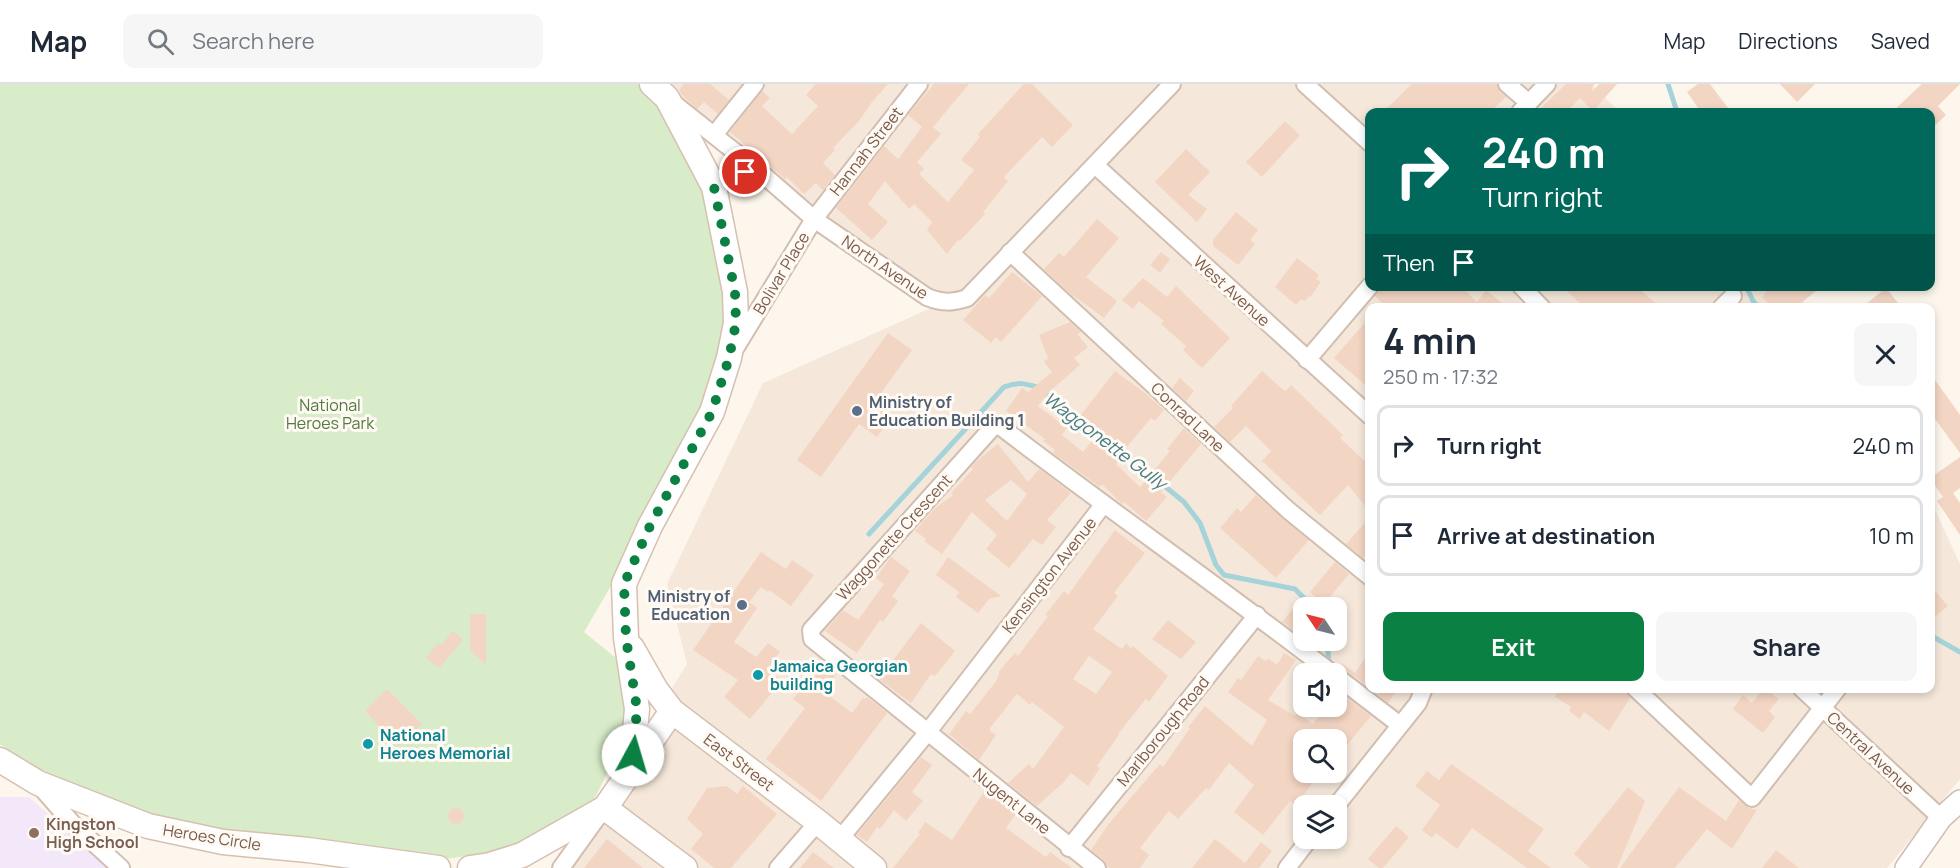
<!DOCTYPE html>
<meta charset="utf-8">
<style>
:root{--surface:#fff;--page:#f6f6f7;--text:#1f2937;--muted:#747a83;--line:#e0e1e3;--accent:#0b8043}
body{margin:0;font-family:Manrope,sans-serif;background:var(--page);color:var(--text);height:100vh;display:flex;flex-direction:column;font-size:22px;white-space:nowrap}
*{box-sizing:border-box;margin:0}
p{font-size:20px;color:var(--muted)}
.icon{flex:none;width:33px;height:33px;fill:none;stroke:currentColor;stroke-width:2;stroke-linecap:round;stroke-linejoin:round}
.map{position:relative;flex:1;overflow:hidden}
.side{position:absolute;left:1365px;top:219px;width:570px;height:390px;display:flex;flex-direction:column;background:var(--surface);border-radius:12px;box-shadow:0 3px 9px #0003}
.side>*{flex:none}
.guide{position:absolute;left:1365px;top:24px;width:570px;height:183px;border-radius:12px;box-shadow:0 3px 9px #0003;background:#00695c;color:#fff;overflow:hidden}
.needle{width:39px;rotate:305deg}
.tools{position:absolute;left:1293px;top:513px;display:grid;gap:12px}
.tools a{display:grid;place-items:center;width:54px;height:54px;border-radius:12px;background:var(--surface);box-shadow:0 3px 9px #0003;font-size:30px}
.pin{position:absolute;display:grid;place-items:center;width:51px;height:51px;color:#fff;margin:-26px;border:3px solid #fff;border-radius:50%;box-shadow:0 2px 6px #0007}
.me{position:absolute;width:66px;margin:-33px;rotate:6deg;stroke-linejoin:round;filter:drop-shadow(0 0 4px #0008)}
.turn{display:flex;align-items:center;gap:21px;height:126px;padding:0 18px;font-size:27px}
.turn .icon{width:78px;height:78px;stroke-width:2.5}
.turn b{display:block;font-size:42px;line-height:51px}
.then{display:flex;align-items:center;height:57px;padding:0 18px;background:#0003;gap:12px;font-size:22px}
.round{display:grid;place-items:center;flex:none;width:63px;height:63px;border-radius:12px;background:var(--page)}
.headline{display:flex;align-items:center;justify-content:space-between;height:102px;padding:0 18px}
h1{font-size:36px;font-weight:700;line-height:45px}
.action{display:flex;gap:12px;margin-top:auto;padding:12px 18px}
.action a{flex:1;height:69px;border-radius:12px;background:var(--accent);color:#fff;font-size:24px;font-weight:700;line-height:69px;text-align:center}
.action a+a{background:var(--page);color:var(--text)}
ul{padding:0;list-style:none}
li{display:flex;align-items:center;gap:18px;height:81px;margin:0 12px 9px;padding:0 6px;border:3px solid var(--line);border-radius:12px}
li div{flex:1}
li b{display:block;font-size:22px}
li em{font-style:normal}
header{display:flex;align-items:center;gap:36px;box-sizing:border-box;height:84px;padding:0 30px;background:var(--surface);border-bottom:2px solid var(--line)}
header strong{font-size:28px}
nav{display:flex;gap:33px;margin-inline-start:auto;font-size:21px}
.search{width:420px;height:54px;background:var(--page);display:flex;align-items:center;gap:15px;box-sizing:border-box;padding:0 21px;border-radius:12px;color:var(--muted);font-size:22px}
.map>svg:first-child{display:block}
</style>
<header>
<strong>Map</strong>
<div class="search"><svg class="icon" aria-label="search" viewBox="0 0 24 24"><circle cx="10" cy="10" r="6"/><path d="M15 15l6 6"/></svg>Search here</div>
<nav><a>Map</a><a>Directions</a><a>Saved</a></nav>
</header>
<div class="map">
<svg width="1960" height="784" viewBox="0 0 1960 784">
<rect width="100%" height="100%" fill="#fdf6ec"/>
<path fill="#f5e8da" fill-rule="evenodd" d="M661,0H1591L1620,28H1370V202H1788L1808,223L1370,224V604H1930L1931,417L1960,480V695L1887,784H554L580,751L687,580L667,500L763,299L940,220L674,13ZM1304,524H1336V556H1304ZM1304,590H1336V622H1304ZM1304,656H1336V688H1304ZM1304,722H1336V754H1304Z"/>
<polygon fill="#f3e8fa" points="0,713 29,713 107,784 0,784"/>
<polygon fill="#d8ecc9" points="0,0 640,0 726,100 725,268 696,356 584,548 616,574 626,609 622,658 593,718 525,763 439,776 238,748 150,732 30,681 0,660"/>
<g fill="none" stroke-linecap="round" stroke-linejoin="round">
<g stroke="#a5d3da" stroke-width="5">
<polyline points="1668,0 1677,28"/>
<polyline points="1746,202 1753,217 1759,224"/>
<polyline points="1117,364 1154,394"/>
<polyline points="1162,400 1184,418 1200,439 1216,481 1224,491 1295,505 1314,524"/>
<path d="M869,450L1004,303C1017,298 1024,299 1037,303L1103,353"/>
<polyline points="1930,551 1960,568"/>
<polyline points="1327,556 1329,580"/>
</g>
</g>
<g fill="#f3d5c3" fill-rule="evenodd">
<polygon points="684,0 710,0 729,16 718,30 704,18 697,25 682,11 679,6"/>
<polygon points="816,0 888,0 872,18 859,37 833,64 835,66 823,79 835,91 823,106 816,99 804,110 787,93 785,95 730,48 762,7 770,14 762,22 792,50 818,22 806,11"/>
<polygon points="934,0 969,0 933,43 941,50 917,78 924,85 919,90 948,118 974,86 961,76 980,53 978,50 1024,0 1032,0 1073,41 1052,63 1042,53 1004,93 1008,97 983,128 985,130 960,157 958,156 947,170 927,146 932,138 914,120 909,125 885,97 868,120 888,138 872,156 836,124 884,62 898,75 922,43 908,31"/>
<polygon points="1412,0 1497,0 1500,8 1506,13 1490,28 1383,28"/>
<polygon points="1566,0 1595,0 1591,4 1593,7 1599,0 1617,0 1593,27 1580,14 1566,28 1537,28"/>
<polygon points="1698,0 1710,0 1731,28 1701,28 1687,8"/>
<polygon points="1780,0 1815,0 1797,18"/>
<polygon points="1922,0 1960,0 1938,22 1946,31 1930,46 1930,28 1892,28"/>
<polygon points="1285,37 1300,51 1262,93 1246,78"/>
<polygon points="1186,65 1210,88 1188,111 1207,125 1197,138 1155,98"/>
<polygon points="1236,128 1258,146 1250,156 1255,160 1238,181 1213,162 1213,156"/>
<polygon points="1097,135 1119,154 1086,193 1117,217 1104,234 1067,207 1044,185 1059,169 1064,173"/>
<polygon points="1161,168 1170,175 1160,189 1150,181"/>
<polygon points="1297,174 1319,191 1316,195 1321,198 1310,213 1309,212 1305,217 1301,215 1296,221 1275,203"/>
<polygon points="1012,188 1042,212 1001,258 996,253 991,259 963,236 985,211 989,214"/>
<polygon points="1143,194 1167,213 1176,202 1230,254 1202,284 1183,266 1186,262 1161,240 1164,237 1139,217 1133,225 1122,216"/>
<polygon points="1380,202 1461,202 1477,218 1486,206 1508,224 1388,224 1375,212"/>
<polygon points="1562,202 1636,202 1661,224 1585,224"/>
<polygon points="1770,202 1822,202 1795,224 1775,224 1762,214"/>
<polygon points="1886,204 1902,224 1861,224"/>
<polygon points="1370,233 1370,305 1334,274"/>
<polygon points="1070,238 1081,248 1077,250 1088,263 1074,274 1080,281 1050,307 1038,322 1067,344 1062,351 1083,368 1100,347 1080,332 1115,287 1145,309 1164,326 1155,337 1151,334 1116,376 1118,378 1116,380 1140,403 1170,367 1167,365 1184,344 1201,360 1161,408 1167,413 1146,437 1124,418 1122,420 1102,400 1100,403 1053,369 1055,366 1043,357 1045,355 1006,327 1022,304 1028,308 1052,288 1044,278 1048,274 1039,251"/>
<polygon points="888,249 912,266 873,320 891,333 877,353 859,340 821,393 797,376"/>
<polygon points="1262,287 1285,307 1291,301 1343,351 1340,354 1370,382 1370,428 1348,401 1320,431 1262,377 1271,367 1246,342 1230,358 1214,343 1233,324 1231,322"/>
<polygon points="1930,289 1960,331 1960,369 1930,328"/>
<polygon points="1180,294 1194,307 1186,317 1172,304"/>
<path d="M998,360L1028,398L1039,385L1071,409L1047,436L1056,443L1042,461L1033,455L1009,484L986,465L997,451L972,428L942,470L924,457L926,455L915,447L934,425L953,411L951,409L973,385L971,383L980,374ZM1011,396L1027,410L1007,437L985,416Z"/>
<polygon points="1960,373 1960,404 1953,409 1960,419 1960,451 1937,417 1943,413 1930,394"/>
<polygon points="1256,411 1309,456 1276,494 1220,444 1237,424 1241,428"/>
<polygon points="1370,433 1370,467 1363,474 1346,460"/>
<path d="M1115,446L1145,469L1114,509L1118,512L1093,545L1122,565L1126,559L1131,564L1133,562L1168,592L1149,618L1146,615L1118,650L1119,651L1097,682L1100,684L1088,702L1071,689L1063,699L1037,722L1008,699L1029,680L1033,685L1064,643L1032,618L1030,621L1017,610L990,644V647L996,651L979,676L949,650L966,627L970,630L997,596L1000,586L1015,569L1018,572L1048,532L1045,531L1064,507L1068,511ZM1089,572L1112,588L1096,610L1073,595Z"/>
<polygon points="761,468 786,485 792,476 814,491 791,522 769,506 768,508 761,503 749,518 757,524 734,558 756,573 768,559 780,568 767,585 782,597 750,635 724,613 738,596 693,566"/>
<polygon points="891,473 910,487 892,512 898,517 883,538 880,536 857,569 825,547 843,526 858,536 884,500 876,494"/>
<polygon points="948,473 1001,512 989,515 978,529 956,513 959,508 936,491"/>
<polygon points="1335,478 1349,490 1324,520 1310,508"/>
<polygon points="1930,501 1948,522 1930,537"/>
<polygon points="1295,522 1304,529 1304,554 1282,538"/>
<polygon points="470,530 486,530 486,581 470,566"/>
<polygon points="1168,536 1196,558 1181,575 1152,555"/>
<polygon points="921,539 955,567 935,592 931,590 911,619 879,595"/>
<polygon points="453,547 463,556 439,584 426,574 438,559 441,561"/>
<polygon points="1370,567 1370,604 1340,582 1342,580 1355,589"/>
<polygon points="1284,569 1296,576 1268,616 1295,632 1297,629 1313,640 1327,622 1336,622 1336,606 1371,632 1336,674 1336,656 1304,656 1304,688 1320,688 1296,722 1290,717 1263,751 1234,728 1254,701 1229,679 1209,706 1206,704 1178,735 1169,727 1140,764 1149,771 1140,784 1110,784 1107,782 1104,776 1091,766 1107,742 1145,697 1160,680 1163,683 1190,644 1188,643 1205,622 1252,662 1267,636 1228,608 1238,594 1241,596 1258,572 1266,577 1268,574 1277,581"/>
<polygon points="823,578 837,589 823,607 852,629 863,614 865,615 867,613 887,629 821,717 766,675 805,624 793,615"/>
<polygon points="1370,604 1398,604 1388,619"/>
<polygon points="1560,604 1625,605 1630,614 1609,647 1584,628 1580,635 1569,627 1571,623 1555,613"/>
<polygon points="1764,604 1779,615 1769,627 1775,633 1763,649 1733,625 1743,611 1752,619"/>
<polygon points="387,605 422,640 399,662 365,627"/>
<polygon points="921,673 932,681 912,708 923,717 906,737 894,726 880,745 877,743 867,758 857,751"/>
<polygon points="1451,680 1544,745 1528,767 1551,784 1527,784 1472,744 1457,765 1436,749 1432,754 1422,746 1440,721 1415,702 1427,687 1439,696"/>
<polygon points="727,702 737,710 743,702 777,730 731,784 714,784 691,765 703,750 687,735 707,704"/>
<polygon points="1628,703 1645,717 1617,784 1590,784 1574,770"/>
<polygon points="1679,703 1726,737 1739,716 1749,724 1757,726 1732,765 1707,745 1675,784 1620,784"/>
<polygon points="983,709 993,714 1015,731 1006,744 1046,773 1050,768 1072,784 893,784 920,750 918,749 925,738 952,756"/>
<circle cx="456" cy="732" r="8"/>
<polygon points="1396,742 1409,753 1383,784 1379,784 1368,775"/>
<polygon points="607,755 643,784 584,784"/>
<polygon points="1215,755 1245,779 1261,758 1272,767 1259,784 1192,784"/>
<polygon points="1776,766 1799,784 1762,784"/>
<polygon points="813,768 834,784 800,784"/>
</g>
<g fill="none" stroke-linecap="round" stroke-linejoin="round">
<defs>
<g id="minor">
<polyline points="1305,0 1370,59"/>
<polyline points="1507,0 1529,19"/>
<path d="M672,18L759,87L814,135L927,213C942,219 952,219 967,214L1172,0"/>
<polyline points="1520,28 1547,0"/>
<polyline points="714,51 755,0"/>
<polyline points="1095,81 1370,332"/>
<polyline points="714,103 733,92 759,87"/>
<polyline points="1010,168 1288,426 1370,493"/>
<polyline points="1521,202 1542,224"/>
<polyline points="1721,224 1733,212"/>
<polyline points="736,263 814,135 919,0"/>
<polyline points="1307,276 1370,202"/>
<polyline points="1336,592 1400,641"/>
<polyline points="1635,604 1752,714 1838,604"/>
<polyline points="1801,604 1941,734"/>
<polyline points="39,701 72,739 121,784"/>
<polyline points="1336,722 1418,619 1424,604"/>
<polyline points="839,756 927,649 1103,421"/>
<polyline points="1069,764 1257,531"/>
<polyline points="561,784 599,731"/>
<polyline points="778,784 818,738"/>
<path d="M1097,784L812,555L811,546L992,344L997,342L1001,343C1111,427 1224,506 1333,590"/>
<polyline points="1287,784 1310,754"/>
</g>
<polyline id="tertiary" points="1906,784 1941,734 1960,717"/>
<g id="secondary">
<polyline points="632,564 656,606 672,627 818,738 874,784"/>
<polyline points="0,676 38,699 148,742 223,758 308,766 438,784"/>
<polyline points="625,693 633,671 637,625 626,554 624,500 650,442 712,328 729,274 736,239 735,208 714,103 667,14 652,0"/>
<polyline points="605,724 685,784"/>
<polyline points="470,784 490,781 522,771 605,724 672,627"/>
</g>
</defs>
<use href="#minor" stroke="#d1beb0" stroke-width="20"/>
<use href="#tertiary" stroke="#d1beb0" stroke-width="24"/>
<use href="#secondary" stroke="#d6c0b0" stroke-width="27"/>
<use href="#minor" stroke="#fff" stroke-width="16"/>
<use href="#tertiary" stroke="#fff" stroke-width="21"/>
<use href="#secondary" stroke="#fff" stroke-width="24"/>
</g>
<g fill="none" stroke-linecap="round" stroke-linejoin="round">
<polyline stroke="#0b8043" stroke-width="10" stroke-dasharray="0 18" points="633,671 637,625 626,554 624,500 650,442 712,328 729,274 736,239 735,208 714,103 733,92 745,88"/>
</g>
<g fill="#5c6f8a" stroke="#fffaf3" stroke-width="2">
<circle cx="857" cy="327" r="6"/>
<circle cx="742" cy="521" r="6"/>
</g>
<g fill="#0f9aa8" stroke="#fffaf3" stroke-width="2">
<circle cx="758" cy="591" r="6"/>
<circle cx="368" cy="660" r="6"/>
</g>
<circle fill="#8d6e63" stroke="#fffaf3" stroke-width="2" cx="34" cy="749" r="6"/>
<g text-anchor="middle" stroke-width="6" stroke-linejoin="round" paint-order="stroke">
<g font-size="16" fill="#7a5c4d" stroke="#fffaf3">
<text transform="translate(866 67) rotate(-52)" y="6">Hannah Street</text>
<text transform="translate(885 183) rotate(34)" y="6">North Avenue</text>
<text transform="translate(781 189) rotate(-59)" y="6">Bolivar Place</text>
<text transform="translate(1232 207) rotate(42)" y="6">West Avenue</text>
<text transform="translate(1188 333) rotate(43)" y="6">Conrad Lane</text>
<text transform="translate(894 453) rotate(-48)" y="6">Waggonette Crescent</text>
<text transform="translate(1049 491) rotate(-52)" y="6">Kensington Avenue</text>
<text transform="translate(1163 647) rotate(-51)" y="6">Marlborough Road</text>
<text transform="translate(1871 669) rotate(43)" y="6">Central Avenue</text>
<text transform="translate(739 678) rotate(37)" y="6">East Street</text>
<text transform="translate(1012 717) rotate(39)" y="6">Nugent Lane</text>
<text transform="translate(212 753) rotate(9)" y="6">Heroes Circle</text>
</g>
<g font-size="16" font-weight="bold" fill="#4e5e75" stroke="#fffaf3" text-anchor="start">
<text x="869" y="324">Ministry of<tspan x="869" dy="18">Education Building 1</tspan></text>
<text x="730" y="518" text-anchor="end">Ministry of<tspan x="730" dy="18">Education</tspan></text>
</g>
<g font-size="16" fill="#537a41" stroke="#fffaf3">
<text x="330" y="327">National<tspan x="330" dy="18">Heroes Park</tspan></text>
</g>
<g font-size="16" font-weight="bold" fill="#0d838f" stroke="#fffaf3" text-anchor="start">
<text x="770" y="588">Jamaica Georgian<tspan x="770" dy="18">building</tspan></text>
<text x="380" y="657">National<tspan x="380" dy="18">Heroes Memorial</tspan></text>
</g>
<g font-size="16" font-weight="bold" fill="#785e54" stroke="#fffaf3" text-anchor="start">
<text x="46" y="746">Kingston<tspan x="46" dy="18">High School</tspan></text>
</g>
<g font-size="18" font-style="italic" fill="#437c86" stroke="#fffaf3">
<text transform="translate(1105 357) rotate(37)" y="6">Waggonette Gully</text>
</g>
</g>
</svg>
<div class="tools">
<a><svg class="needle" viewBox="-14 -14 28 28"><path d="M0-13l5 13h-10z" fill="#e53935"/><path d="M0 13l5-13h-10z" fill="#747a83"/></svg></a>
<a><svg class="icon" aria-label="sound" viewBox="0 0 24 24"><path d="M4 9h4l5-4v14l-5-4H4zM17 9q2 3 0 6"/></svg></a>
<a><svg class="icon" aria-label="search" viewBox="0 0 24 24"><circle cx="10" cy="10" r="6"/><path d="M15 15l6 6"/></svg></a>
<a><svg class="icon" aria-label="layers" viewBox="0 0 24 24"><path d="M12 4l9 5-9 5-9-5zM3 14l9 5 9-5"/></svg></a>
</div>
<div class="pin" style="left:745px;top:88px;background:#d93025"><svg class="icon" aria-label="arrive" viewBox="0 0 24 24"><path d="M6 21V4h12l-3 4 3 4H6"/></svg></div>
<svg class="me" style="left:633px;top:671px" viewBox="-20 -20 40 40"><circle r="19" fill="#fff"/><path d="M0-13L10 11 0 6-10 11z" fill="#0b8043"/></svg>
<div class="guide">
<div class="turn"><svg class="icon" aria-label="right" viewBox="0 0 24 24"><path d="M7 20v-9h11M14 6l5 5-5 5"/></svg><div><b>240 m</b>Turn right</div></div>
<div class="then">Then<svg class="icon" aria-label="arrive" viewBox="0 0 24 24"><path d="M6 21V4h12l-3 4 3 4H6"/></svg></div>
</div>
<section class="side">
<div class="headline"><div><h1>4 min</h1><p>250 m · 17:32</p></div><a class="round"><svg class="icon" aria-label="close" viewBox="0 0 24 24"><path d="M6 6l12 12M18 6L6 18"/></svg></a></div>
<ul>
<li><svg class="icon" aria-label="right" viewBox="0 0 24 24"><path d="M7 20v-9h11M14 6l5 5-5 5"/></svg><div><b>Turn right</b></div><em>240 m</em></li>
<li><svg class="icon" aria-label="arrive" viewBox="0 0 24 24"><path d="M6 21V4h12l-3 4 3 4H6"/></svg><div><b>Arrive at destination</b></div><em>10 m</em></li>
</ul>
<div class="action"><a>Exit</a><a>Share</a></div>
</section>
</div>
